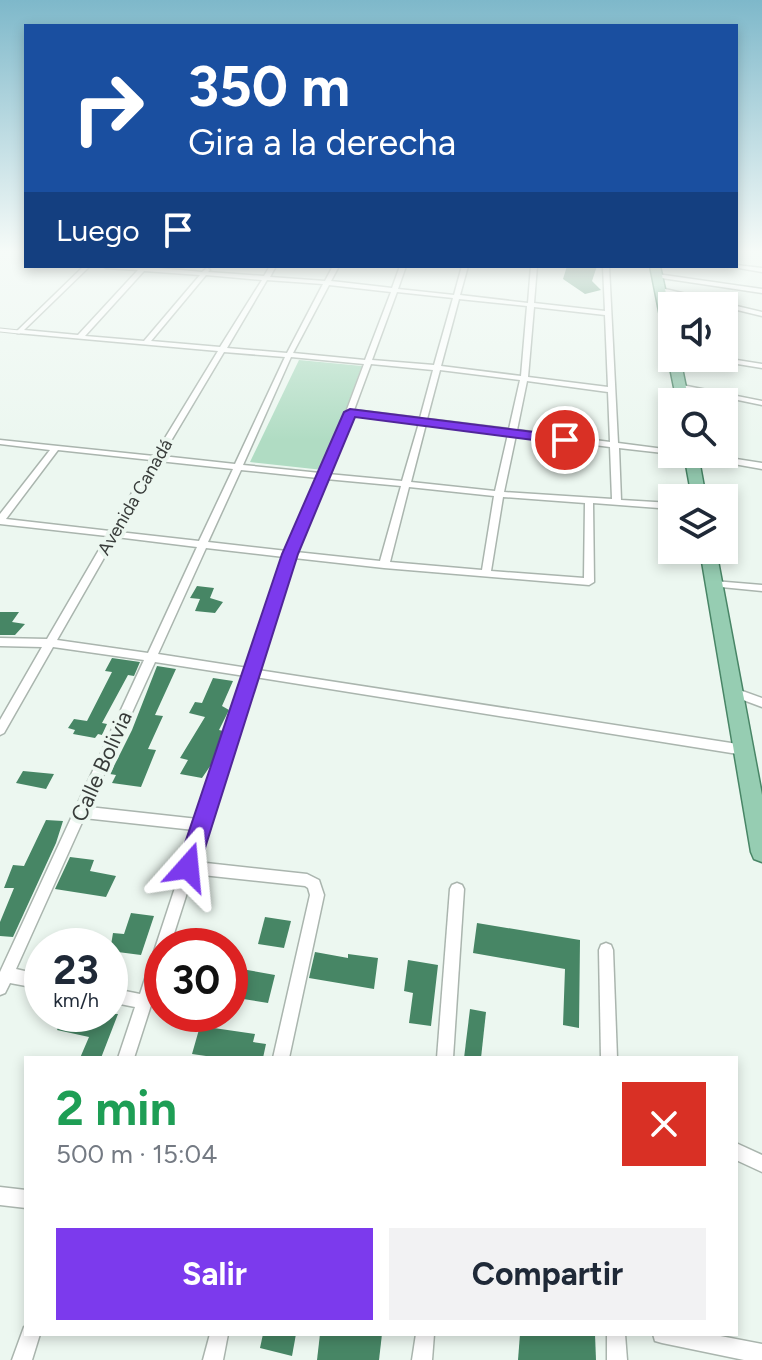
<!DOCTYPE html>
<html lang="es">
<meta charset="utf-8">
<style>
:root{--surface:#fff;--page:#f2f2f3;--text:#1f2937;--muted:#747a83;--accent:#7c3aed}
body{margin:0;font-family:Figtree,sans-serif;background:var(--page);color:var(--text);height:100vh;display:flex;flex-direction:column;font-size:30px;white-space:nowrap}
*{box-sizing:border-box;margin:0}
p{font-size:26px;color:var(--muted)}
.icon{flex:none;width:44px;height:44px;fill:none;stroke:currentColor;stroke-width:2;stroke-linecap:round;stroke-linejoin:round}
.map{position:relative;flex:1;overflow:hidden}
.sheet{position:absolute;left:24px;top:1056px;width:714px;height:280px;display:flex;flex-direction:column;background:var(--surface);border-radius:0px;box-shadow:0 4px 12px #0003}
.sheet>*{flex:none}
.top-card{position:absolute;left:24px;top:24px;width:714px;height:244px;border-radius:0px;box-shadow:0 4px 12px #0003;background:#1a4fa0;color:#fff;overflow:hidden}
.buttons{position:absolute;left:658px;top:292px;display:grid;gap:16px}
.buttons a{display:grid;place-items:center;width:80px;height:80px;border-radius:0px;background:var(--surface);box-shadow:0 4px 12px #0003;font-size:40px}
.speed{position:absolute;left:24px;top:928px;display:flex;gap:16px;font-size:40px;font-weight:700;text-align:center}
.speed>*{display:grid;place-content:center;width:104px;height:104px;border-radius:50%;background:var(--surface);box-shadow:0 4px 12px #0003;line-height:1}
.speed small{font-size:20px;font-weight:400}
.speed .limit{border:12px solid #d22;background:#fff;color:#111}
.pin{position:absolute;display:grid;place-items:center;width:68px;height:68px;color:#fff;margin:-34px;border:4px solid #fff;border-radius:50%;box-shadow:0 2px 8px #0007}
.me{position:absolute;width:88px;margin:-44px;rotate:18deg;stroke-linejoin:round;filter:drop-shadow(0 0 6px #0008)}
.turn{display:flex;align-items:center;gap:28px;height:168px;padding:0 32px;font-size:36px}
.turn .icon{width:104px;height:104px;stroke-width:2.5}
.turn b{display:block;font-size:56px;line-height:68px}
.then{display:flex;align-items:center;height:76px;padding:0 32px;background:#0003;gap:16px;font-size:30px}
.round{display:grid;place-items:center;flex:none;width:84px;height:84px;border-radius:0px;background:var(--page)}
.headline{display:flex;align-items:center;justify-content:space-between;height:136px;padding:0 32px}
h1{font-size:48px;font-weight:700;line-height:60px;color:#1e9e55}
.primary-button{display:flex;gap:16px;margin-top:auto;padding:16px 32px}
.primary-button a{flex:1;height:92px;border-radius:0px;background:var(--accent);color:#fff;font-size:32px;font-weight:700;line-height:92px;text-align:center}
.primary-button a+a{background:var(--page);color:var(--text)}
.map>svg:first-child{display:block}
</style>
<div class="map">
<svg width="762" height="1360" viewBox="0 0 762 1360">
<rect width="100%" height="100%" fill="#ecf7f0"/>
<polygon fill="#b0dcc3" points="299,360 362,366 323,470 250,462"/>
<g fill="#478665">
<polygon points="567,266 597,266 592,281 601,290 585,294 563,279"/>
<polygon points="197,586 214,588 210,598 223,602 215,613 195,611 200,599 190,598"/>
<polygon points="0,612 19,612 12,622 25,624 15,635 0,635"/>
<polygon points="112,658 140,662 134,676 128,675 102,723 107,724 102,735 98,734 95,738 73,734 75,730 68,728 74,719 87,721 112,672 105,671"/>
<polygon points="157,666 176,669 155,715 163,716 148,749 156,750 141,787 112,783 116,775 110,774 132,730"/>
<polygon points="213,678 233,681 222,706 229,710 219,730 223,731 215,759 202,778 180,774 188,760 180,758 205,717 189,713 195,702 202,703"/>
<polygon points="23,771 54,774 46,789 16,783"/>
<polygon points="46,820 63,821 56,843 13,937 0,936 0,922 14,888 4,888 13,865 24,866"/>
<polygon points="70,857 94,860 90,871 116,876 106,897 55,889"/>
<polygon points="131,913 154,916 141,955 110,951 113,933 124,934"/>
<polygon points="265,917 291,921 284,948 258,944"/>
<polygon points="477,923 580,940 579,1028 563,1025 565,969 473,953"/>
<polygon points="315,952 348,958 348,954 378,958 374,989 309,978"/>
<polygon points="408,960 438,965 431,1026 409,1023 413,993 404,991"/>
<polygon points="230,967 275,975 268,1003 237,998 242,980 230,977"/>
<polygon points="470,1009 486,1012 481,1058 464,1058"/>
<polygon points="97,1014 118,1014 101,1058 80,1058 89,1037 57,1030 62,1019 93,1026"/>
<polygon points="200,1026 255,1034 253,1042 266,1044 263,1058 220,1058 192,1054"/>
<polygon points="263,1334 296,1334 292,1356 260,1348"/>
<polygon points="320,1334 382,1334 379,1360 317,1360"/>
<polygon points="520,1334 595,1334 596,1360 518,1360"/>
</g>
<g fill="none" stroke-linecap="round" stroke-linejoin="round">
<defs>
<polyline id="lane" points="0,330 19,332"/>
<g id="street">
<polygon points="736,265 762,268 762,272 727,266"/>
<path d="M84,266H90L24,330L78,335L138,270L106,268L103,266H148L147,267L202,272L207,268L210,270L208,272L264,276L270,266H276L270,277L325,281L333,266H339L331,281L392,288L400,266H406L398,289L454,295L462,266H468L460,295L528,303L531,266H537L534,303L605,311L603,266H609L618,443L672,450V454H674H672L619,448L621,500L672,503V509L593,503L594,582L589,585L384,568L294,558L258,670L744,745L748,747L750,750L748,753L744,755L255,677L197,862L307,874L319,880L324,895L289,1058H273L310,895L308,888L305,886L193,874L170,946H162V971L134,1058H118L135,1007L110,1002V988L140,994L194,830L84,818L16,969L42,975V989L10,983L5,993L0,995V972L144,660L53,647L4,733L0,735V720L42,647L0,646V638L47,639L107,536L0,524V514L50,450L0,444V440L154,456L218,351L17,333V331ZM144,271L200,275L144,341L85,336ZM206,275L262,280L220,347L151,341ZM267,280L323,284L287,353L227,348ZM329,285L391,292L365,360L293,353ZM397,292L453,298L434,365L372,360ZM459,299L527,306L521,376L441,366ZM534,307L605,315L608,387L528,377ZM224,352L285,357L235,464L162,456ZM291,357L364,364L346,412L320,473L243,465ZM371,364L433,370L420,418L354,410ZM440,370L520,380L509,429L427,419ZM527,381L608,392L610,442L517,430ZM353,415L419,423L402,481L328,474ZM426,424L508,434L495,491L411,482ZM516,435L610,447L612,499L504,492ZM58,450L151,460L110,531L6,519ZM159,461L233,469L199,541L119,532ZM241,470L318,478L287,551L208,542ZM326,479L401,486L380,561L296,552ZM409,487L494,496L482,570L390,562ZM503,497L585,503L584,578L491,571ZM116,537L197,547L148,653L57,640ZM206,548L284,557L248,668L158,654ZM155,662L245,676L198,819L89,807Z"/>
<polygon points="657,274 762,289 762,293 655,277 654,276"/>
<polygon points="661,288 762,312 762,316 659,291 658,290"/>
<polygon points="709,358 724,358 762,364 762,368 713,360"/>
<polygon points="677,384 762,401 762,405 680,388 676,386"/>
<polygon points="685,454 704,454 762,463 762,469 689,456"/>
<polygon points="714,581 762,585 762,591 711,586 709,584"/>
<polygon points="734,688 762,698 762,707 730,695 728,692 730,689"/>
<polygon points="457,883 462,885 464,889 453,1058 437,1058 450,889 452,885"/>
<polygon points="606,943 611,945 613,950 617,1058 601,1058 599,950 601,945"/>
<polygon points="736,1143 762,1155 762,1172 736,1160"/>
<polygon points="0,1187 26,1190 26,1208 0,1205"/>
<polygon points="24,1327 26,1327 26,1334 40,1334 32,1360 12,1360"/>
<polygon points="210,1334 228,1334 223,1360 203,1360"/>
<polygon points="416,1334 434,1334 432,1360 412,1360"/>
<polygon points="607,1334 625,1334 627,1360 607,1360"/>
<polygon points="653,1334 710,1334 762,1344 762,1360 744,1360 662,1343 655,1341"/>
</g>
<g id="primary">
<polygon points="650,266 660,266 672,321 672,349 666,346"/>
<polygon points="672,355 672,358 680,358 689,402 677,402 668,358"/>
<polygon points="684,454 698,454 706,498 692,498"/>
<polygon points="700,550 716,550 762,795 762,862 754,859 751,852"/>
</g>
</defs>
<use href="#lane" stroke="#aab5ae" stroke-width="5"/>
<use href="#street" stroke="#aab5ae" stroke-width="3"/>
<use href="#primary" stroke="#488566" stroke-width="3"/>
<use href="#lane" stroke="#fff" stroke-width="3"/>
<use href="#street" fill="#fff" fill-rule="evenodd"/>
<use href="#primary" fill="#96cdb2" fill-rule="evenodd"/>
</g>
<linearGradient id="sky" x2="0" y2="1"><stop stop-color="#7eb8ca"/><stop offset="0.57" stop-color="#f6fbf8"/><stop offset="1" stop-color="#f6fbf8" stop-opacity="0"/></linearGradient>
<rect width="762" height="441" fill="url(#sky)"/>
<polygon fill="#7c3aed" stroke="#51269a" stroke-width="2" points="350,409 565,436 572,440 565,444 355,417 298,554 199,867 196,874 188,877 180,874 177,867 282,554 344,412"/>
<g text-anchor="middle" stroke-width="8" stroke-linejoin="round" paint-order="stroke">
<g font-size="18" fill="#383c3a" stroke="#ecf7f0">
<text transform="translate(135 497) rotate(-60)" y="6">Avenida Canadá</text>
</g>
<g font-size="22" fill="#383c3a" stroke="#ecf7f0">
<text transform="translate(101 766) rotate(-66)" y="8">Calle Bolivia</text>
</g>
</g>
</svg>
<div class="buttons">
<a><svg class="icon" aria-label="sound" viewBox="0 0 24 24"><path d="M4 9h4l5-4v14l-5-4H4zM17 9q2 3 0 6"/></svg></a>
<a><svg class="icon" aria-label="search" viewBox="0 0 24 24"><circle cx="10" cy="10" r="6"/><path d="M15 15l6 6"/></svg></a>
<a><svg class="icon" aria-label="layers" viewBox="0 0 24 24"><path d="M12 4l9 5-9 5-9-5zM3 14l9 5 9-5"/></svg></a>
</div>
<div class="speed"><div>23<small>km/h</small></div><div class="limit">30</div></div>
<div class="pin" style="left:565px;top:440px;background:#d93025"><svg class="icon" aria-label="arrive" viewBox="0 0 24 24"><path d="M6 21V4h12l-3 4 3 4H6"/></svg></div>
<svg class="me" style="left:188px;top:867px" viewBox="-20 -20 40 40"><path d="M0-17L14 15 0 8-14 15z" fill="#7c3aed" stroke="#fff" stroke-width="4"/></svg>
<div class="top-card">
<div class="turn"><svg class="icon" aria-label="right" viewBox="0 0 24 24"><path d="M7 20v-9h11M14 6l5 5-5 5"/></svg><div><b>350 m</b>Gira a la derecha</div></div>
<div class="then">Luego<svg class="icon" aria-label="arrive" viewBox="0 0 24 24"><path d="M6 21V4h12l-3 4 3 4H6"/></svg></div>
</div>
<section class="sheet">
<div class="headline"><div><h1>2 min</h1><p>500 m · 15:04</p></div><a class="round" style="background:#d93025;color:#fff"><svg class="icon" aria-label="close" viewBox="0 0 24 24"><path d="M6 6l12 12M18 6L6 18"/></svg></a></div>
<div class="primary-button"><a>Salir</a><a>Compartir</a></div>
</section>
</div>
